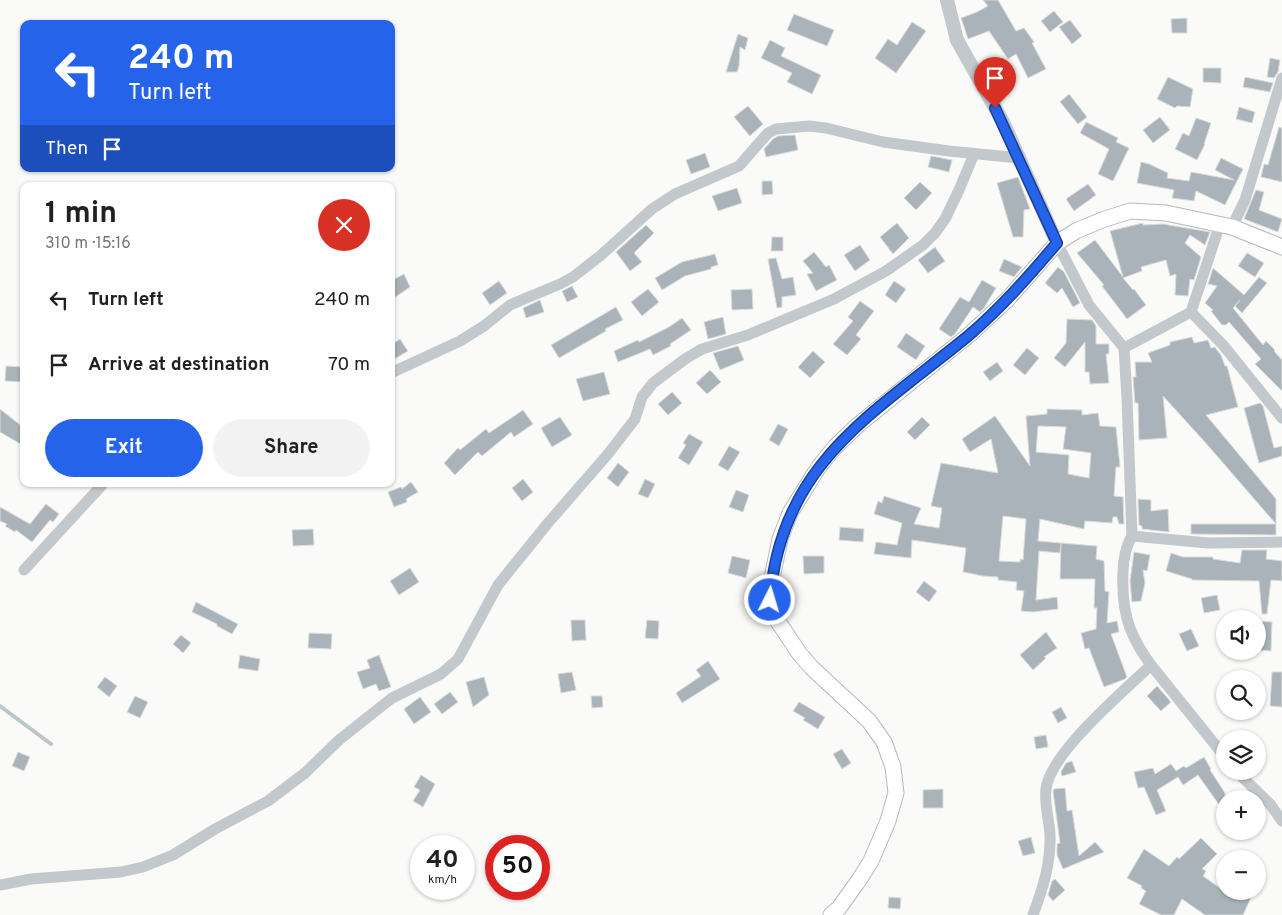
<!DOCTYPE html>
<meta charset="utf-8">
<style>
:root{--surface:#fff;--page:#f2f2f2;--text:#202124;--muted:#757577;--accent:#2563eb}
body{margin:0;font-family:Overpass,sans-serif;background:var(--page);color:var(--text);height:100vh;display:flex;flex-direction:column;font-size:19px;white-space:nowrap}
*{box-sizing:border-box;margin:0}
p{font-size:16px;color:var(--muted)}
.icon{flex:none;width:28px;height:28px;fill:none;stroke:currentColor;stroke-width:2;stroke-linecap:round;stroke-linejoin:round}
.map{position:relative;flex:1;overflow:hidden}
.drawer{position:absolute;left:20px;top:182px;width:375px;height:305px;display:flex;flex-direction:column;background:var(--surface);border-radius:10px;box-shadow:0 1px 4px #0004}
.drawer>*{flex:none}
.guide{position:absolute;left:20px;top:20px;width:375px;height:152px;border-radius:10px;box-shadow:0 1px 4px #0004;background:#2563eb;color:#fff;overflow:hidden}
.buttons{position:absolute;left:1216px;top:610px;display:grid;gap:10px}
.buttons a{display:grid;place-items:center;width:50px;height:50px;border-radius:50%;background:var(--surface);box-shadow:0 1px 4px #0004;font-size:25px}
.speed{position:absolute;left:410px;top:835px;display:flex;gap:10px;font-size:25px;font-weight:700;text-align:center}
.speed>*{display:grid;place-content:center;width:65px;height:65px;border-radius:50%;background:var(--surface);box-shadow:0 1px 4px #0004;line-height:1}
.speed small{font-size:12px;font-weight:400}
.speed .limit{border:8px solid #d22;background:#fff;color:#111}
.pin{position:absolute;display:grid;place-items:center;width:42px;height:42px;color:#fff;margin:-51px -21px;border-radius:50% 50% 50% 0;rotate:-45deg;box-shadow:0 0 5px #0007}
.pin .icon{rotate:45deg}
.me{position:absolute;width:55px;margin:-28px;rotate:5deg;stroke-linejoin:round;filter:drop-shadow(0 0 4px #0008)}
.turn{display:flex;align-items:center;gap:18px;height:105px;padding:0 25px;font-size:22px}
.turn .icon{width:65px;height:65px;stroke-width:2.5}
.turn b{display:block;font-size:35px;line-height:42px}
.then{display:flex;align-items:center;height:48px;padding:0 25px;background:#0003;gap:10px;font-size:19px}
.round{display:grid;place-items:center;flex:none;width:52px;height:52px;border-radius:26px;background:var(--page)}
.summary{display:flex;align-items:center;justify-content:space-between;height:85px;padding:0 25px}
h1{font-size:30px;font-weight:700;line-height:38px}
.primary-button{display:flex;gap:10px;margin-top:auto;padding:10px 25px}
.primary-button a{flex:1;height:58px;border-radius:30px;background:var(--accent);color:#fff;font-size:20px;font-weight:700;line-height:58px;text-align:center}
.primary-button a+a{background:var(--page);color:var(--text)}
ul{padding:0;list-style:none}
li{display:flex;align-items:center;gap:15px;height:65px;padding:0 25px}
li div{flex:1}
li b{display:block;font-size:19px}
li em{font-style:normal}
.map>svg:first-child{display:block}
</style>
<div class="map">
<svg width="1282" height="915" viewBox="0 0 1282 915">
<rect width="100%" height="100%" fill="#fafaf8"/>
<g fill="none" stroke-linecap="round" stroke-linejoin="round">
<polyline stroke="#bbc7cb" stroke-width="4" points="0,706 51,744"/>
</g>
<g fill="#aab3b9" stroke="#dcdcda" fill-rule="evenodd">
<polygon points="983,0 998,0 1016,31 1024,28 1034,42 1032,43 1046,69 1028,78 1016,54 1008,59 989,31 968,39 961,18 977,12 988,6"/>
<polygon points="1054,11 1063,22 1050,32 1041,21"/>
<polygon points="794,14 834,30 827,46 787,30"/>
<polygon points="1187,18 1187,33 1172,33 1171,19"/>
<polygon points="1070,20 1082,36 1072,44 1059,27"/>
<polygon points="912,22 926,31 896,73 875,58 888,39 897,45"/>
<polygon points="738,34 748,38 745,50 740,47 739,66 737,72 726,72"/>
<polygon points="770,40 785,48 781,56 821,75 812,94 787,82 792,73 761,58"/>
<polygon points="1270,58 1280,60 1278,72 1274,78 1267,77"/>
<polygon points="1203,68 1221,68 1221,83 1203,82"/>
<polygon points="1168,77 1193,89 1190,107 1177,106 1175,108 1157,99"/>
<polygon points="1245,77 1273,83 1270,92 1243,87"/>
<polygon points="1069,94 1087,117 1078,124 1060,102"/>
<polygon points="748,106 763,124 750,136 734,117"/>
<polygon points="1239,107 1255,112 1252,123 1236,119"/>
<polygon points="1160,117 1170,130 1153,143 1143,130"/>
<polygon points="1196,118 1211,123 1204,144 1205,144 1197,160 1175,149 1183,133 1189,136"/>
<polygon points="1086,122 1118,138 1116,142 1129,148 1113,181 1098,174 1109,149 1080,133"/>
<polygon points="1279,127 1282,128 1282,182 1261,177 1264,164 1268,165"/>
<polygon points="795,135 798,150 766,157 764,149 773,139 778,136"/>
<polygon points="705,153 710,167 691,174 686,160"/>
<polygon points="931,156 952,160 949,172 928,167"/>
<polygon points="1221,158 1243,169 1225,205 1196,191 1194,201 1172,198 1174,190 1137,183 1141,162 1149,164 1168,173 1167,178 1189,181 1191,172 1234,180 1215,170"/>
<polygon points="1018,177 1030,209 1024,210 1023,237 1013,237 997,183"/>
<polygon points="762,181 772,181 773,194 762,195"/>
<polygon points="920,182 932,193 916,210 904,198"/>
<polygon points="1088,184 1096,195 1074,211 1066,199"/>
<polygon points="737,188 742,203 718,211 712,196"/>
<polygon points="1256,190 1264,192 1259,210 1282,219 1278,232 1244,219"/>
<polygon points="897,223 909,238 893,254 880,237"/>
<polygon points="1143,223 1143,225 1163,224 1210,232 1205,245 1190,235 1185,243 1201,257 1194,280 1190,279 1188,296 1175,295 1176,274 1170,276 1166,260 1141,267 1142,271 1123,278 1133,290 1134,289 1146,305 1127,319 1102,286 1104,285 1077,253 1095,240 1123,277 1110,231"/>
<polygon points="646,225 654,233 634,253 642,262 630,271 616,252"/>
<polygon points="772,237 783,237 783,251 771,251"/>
<polygon points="860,245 870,260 855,271 844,255"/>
<polygon points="935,247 945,261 928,273 918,260"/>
<polygon points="814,252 826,267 829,265 837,280 816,291 807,274 813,273 803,261"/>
<polygon points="1247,253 1264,263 1255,277 1238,266"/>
<polygon points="715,254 718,265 711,267 711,269 685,276 662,290 655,278 682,262"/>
<polygon points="776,258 782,279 793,277 796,295 782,297 782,307 777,308 768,259"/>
<polygon points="1004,259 1022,267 1014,277 999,271"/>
<polygon points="1058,267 1064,272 1080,303 1073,307 1062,288 1057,293 1045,283"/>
<polygon points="1213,268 1244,295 1259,277 1267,283 1242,313 1235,306 1240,300 1233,308 1263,345 1266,341 1275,350 1274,351 1282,360 1282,391 1255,364 1261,359 1229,322 1226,325 1222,325 1211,311 1213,310 1205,303 1217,286 1208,284"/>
<polygon points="404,274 410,287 391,300 391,281"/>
<polygon points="982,280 996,288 984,308 980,312 973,307 955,334 951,337 939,329 960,297 969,302"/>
<polygon points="499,281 507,293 490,305 482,293"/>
<polygon points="894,281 906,289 896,303 885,295"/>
<polygon points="572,286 578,297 567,302 562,291"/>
<polygon points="648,289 659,302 642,316 631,302"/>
<polygon points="752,289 753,309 732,310 731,290"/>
<polygon points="540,300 544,312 526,318 523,308"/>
<polygon points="860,301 874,311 856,335 861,339 847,355 833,344 853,321 848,317"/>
<polygon points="616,307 623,320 605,329 606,331 559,358 551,345"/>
<polygon points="723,317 726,334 708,339 704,322"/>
<polygon points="682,318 691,330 670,344 671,346 653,355 650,349 618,362 614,351 638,340 639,342 669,327"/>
<polygon points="1067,319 1092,320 1096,326 1096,344 1109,344 1109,354 1106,354 1109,383 1090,384 1089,372 1085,372 1085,342 1065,367 1054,358 1066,343"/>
<polygon points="906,333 925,346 916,360 897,347"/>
<polygon points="1192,337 1194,343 1208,340 1211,348 1215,347 1217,350 1221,355 1225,366 1227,366 1238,407 1206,415 1276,499 1276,524 1204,441 1163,396 1167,438 1139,440 1138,403 1135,403 1133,377 1136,377 1135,362 1152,362 1148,353 1170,345 1170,342"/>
<polygon points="400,339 408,351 391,361 391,345"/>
<polygon points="738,346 744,360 720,370 713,353"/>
<polygon points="1027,348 1039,358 1025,375 1013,365"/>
<polygon points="813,351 825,362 810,378 798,367"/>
<polygon points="997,362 1003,371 990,381 983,372"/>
<polygon points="6,366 23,367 22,382 5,381"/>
<polygon points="710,370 721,382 707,394 696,383"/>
<polygon points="604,372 610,394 583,401 576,379"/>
<polygon points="672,392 682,403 668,415 658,404"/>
<polygon points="1260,403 1263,406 1274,448 1282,446 1282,456 1259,463 1244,408"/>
<polygon points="0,409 24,428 24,446 0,432"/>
<path d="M1047,409L1082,410V415L1098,413L1100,426L1116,427L1120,467H1116L1114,496L1123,497L1124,524H1119L1117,517H1113L1112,523L1085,521L1084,529L1040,519L1038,541L1061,543L1060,553L1039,551L1036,600L1057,597L1058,609L1033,612L1021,611L1024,591L1016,590L1017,582L998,580V577L983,576L963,572L966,548L912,540L911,558L874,554L876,542L897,545L902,523L874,514L878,501L882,503L884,496L921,508L914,524L939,528L942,508L931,506L941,463L998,473L991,439L970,452L962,439L995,416L1030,466L1026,416L1047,414ZM1038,426L1066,427L1063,449L1091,453L1089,478L1068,474L1069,455L1036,452ZM1003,516L1026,519L1023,560L1020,559V562L999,561Z"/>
<polygon points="523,410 533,424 514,437 511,432 482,456 478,452 455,475 444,463 458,448 460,450 486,429 489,433"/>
<polygon points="560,417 572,435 552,447 541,428"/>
<polygon points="922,417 930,425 915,440 907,432"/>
<polygon points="778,424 788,429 779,446 769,440"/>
<polygon points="689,434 703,442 689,465 678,458 686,445 683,443"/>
<polygon points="729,446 740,452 728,471 718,465"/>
<polygon points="618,463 629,472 618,487 607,478"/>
<polygon points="523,479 533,492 522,501 512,488"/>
<polygon points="645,479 655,484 648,498 638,494"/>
<polygon points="411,482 418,492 406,499 407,502 394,507 388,492 401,487 402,489"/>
<polygon points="736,490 749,495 743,512 729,507"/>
<polygon points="1138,499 1151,500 1151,511 1168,509 1169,532 1142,529 1142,526 1139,525"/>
<polygon points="46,504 59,514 53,522 50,520 32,542 16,530 15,532 5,526 7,524 0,521 0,507 30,524"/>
<polygon points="1191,524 1276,524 1276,535 1191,534"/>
<polygon points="840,527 864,529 863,542 839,540"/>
<polygon points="313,529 314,545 293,546 292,530"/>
<polygon points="1061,543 1097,546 1096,559 1104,561 1105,591 1109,592 1107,623 1117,621 1119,632 1111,634 1127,677 1125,679 1104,687 1089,648 1085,649 1081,633 1096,629 1097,608 1094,608 1095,579 1060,579"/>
<polygon points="1242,550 1267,550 1266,559 1282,561 1282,581 1271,580 1267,614 1262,614 1259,581 1192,580 1192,579 1166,571 1171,553 1183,557 1213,557 1213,559 1240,563"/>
<polygon points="1134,552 1150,555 1147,571 1143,570 1145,583 1141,601 1132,602 1130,581"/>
<polygon points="732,556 750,560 746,578 728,573"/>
<polygon points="803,556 824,556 824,573 804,574"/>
<polygon points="410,568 419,582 399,595 390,581"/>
<polygon points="924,581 937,591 929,602 916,592"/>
<polygon points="1217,595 1220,610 1204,613 1201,598"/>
<polygon points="196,602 238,624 232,634 217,626 217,624 192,612"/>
<polygon points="571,620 585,620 586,640 572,641"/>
<polygon points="647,620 659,621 658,639 645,638"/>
<polygon points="1258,621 1272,622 1271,651 1258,650"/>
<polygon points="1191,629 1199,646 1187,651 1179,634"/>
<polygon points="1046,632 1057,648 1044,657 1046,658 1033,670 1020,655"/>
<polygon points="309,633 332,634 331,649 308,648"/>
<polygon points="181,635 191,643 183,653 173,644"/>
<polygon points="240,655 260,659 258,671 238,668"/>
<polygon points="379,655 391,687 379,691 376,684 363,689 357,672 370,668 367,660"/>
<polygon points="708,661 720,679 682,703 676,693 701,676 696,670"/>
<polygon points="572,672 576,690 561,693 558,674"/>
<polygon points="1272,672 1282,672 1282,707 1270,706"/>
<polygon points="105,677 117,686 109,697 97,687"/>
<polygon points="484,677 489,695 473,707 466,682"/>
<polygon points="1157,686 1171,702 1161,711 1147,696"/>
<polygon points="450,692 458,702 442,714 434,704"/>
<polygon points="135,696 148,702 140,718 127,712"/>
<polygon points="591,696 602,696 603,707 592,708"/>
<polygon points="420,697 431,712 414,724 404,709"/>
<polygon points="799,702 825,717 818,729 803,720 805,718 793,711"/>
<polygon points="1061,707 1067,718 1058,723 1052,712"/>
<polygon points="1046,735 1048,747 1036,749 1034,737"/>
<polygon points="842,749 851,763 842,769 833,754"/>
<polygon points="18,752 30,757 24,771 12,766"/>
<polygon points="1204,757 1211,769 1210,770 1225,793 1225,813 1198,775 1183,785 1178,777 1157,790 1166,811 1156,815 1144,787 1138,788 1134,772 1153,768 1155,774 1171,764 1176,771 1184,766 1186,768"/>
<polygon points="1072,761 1076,772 1062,776 1061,772 1066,763"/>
<polygon points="421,775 435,784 423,807 413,801 420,790 414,787"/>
<polygon points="1065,788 1067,811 1072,810 1079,856 1095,842 1104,852 1063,869 1057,855 1057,844 1060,843 1053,791 1054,789"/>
<polygon points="943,789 943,808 923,808 923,790"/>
<polygon points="1031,837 1035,853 1023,856 1018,841"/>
<polygon points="1201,838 1217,854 1202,869 1206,871 1203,876 1224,891 1254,891 1243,915 1205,915 1182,899 1174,915 1161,915 1139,904 1146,891 1141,888 1142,886 1127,878 1144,849 1169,866 1177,857 1179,859"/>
<polygon points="1055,879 1065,890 1053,901 1048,895 1052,881"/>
<polygon points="889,897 901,898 900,909 888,908"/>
</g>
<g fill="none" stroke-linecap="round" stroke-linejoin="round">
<defs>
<polyline id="secondary" points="831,915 839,908 859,880 871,861 888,821 896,793 893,767 884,742 869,721 812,668 799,653 775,617 770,600 772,578 780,539 790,513 818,468 835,447 858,425 969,335 1007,300 1057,243 1076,231 1102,220 1130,211 1166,213 1232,227 1282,247"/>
</defs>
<use href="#secondary" stroke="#b3babf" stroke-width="17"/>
<g stroke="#c3c8cc" stroke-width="11">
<polyline points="1232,227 1245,200 1282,78"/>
<polyline points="1057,243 1089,305 1124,348 1127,398 1132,536 1208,543 1282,542"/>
<polyline points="1191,312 1220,224"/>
<polyline points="1124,348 1191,312 1223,345 1282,418"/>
<polyline points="391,373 460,341 484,326 510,305 560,284 573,277 600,256 652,209 675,194 739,166 768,133 776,129 809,126 826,128 883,142 949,151 1019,158"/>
<polyline points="24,570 103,484"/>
<polyline points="1151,665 1225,757"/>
<polyline points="1236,771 1270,804 1282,821"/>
<polyline points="0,885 31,879 121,872 143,867 173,855 215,829 268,801 305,773 339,740 392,698 441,674 458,659 498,585 548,523 608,454 635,419 642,397 653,383 685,359 702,349 748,335 834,299 886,271 923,245 935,233 945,219 959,190 974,154"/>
<path d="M1033,915C1043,888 1051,863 1050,834C1049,819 1044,803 1046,789C1050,753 1124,691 1151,665C1142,653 1135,641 1130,628C1121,604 1119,557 1132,536"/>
</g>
<polyline stroke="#c3c8cc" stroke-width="14" points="947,0 957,40 1003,122 1057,243"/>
<use href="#secondary" stroke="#fff" stroke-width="15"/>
</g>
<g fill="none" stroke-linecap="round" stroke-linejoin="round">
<defs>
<path id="route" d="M770,600C780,464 873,414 968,336C1001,308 1029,276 1057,243L995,108"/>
</defs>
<use href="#route" stroke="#184099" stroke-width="12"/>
<use href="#route" stroke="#2563eb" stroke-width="9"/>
</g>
</svg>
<div class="buttons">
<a><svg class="icon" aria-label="sound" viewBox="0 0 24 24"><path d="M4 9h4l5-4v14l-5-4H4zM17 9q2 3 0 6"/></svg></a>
<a><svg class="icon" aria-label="search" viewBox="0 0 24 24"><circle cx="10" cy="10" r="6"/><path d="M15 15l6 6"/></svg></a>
<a><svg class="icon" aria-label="layers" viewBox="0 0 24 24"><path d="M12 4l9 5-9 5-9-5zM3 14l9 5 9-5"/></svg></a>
<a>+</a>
<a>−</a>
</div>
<div class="speed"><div>40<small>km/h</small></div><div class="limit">50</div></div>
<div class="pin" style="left:995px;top:108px;background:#d93025"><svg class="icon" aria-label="arrive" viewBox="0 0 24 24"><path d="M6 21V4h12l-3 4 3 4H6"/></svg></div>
<svg class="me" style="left:770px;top:600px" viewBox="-20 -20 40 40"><circle r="17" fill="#2563eb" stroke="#fff" stroke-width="3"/><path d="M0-11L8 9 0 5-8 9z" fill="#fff"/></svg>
<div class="guide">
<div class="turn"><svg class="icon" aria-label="left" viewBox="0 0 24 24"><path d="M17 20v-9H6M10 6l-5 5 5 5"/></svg><div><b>240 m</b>Turn left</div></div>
<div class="then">Then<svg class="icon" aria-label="arrive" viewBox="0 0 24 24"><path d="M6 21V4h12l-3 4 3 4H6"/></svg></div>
</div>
<section class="drawer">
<div class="summary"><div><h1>1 min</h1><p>310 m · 15:16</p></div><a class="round" style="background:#d93025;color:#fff"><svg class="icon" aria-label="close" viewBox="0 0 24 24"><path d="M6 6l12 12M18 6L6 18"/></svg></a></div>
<ul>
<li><svg class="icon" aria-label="left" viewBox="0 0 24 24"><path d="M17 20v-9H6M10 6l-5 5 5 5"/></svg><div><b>Turn left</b></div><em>240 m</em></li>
<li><svg class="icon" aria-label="arrive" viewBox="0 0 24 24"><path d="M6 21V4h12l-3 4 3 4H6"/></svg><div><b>Arrive at destination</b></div><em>70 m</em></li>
</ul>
<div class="primary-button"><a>Exit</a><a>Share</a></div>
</section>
</div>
